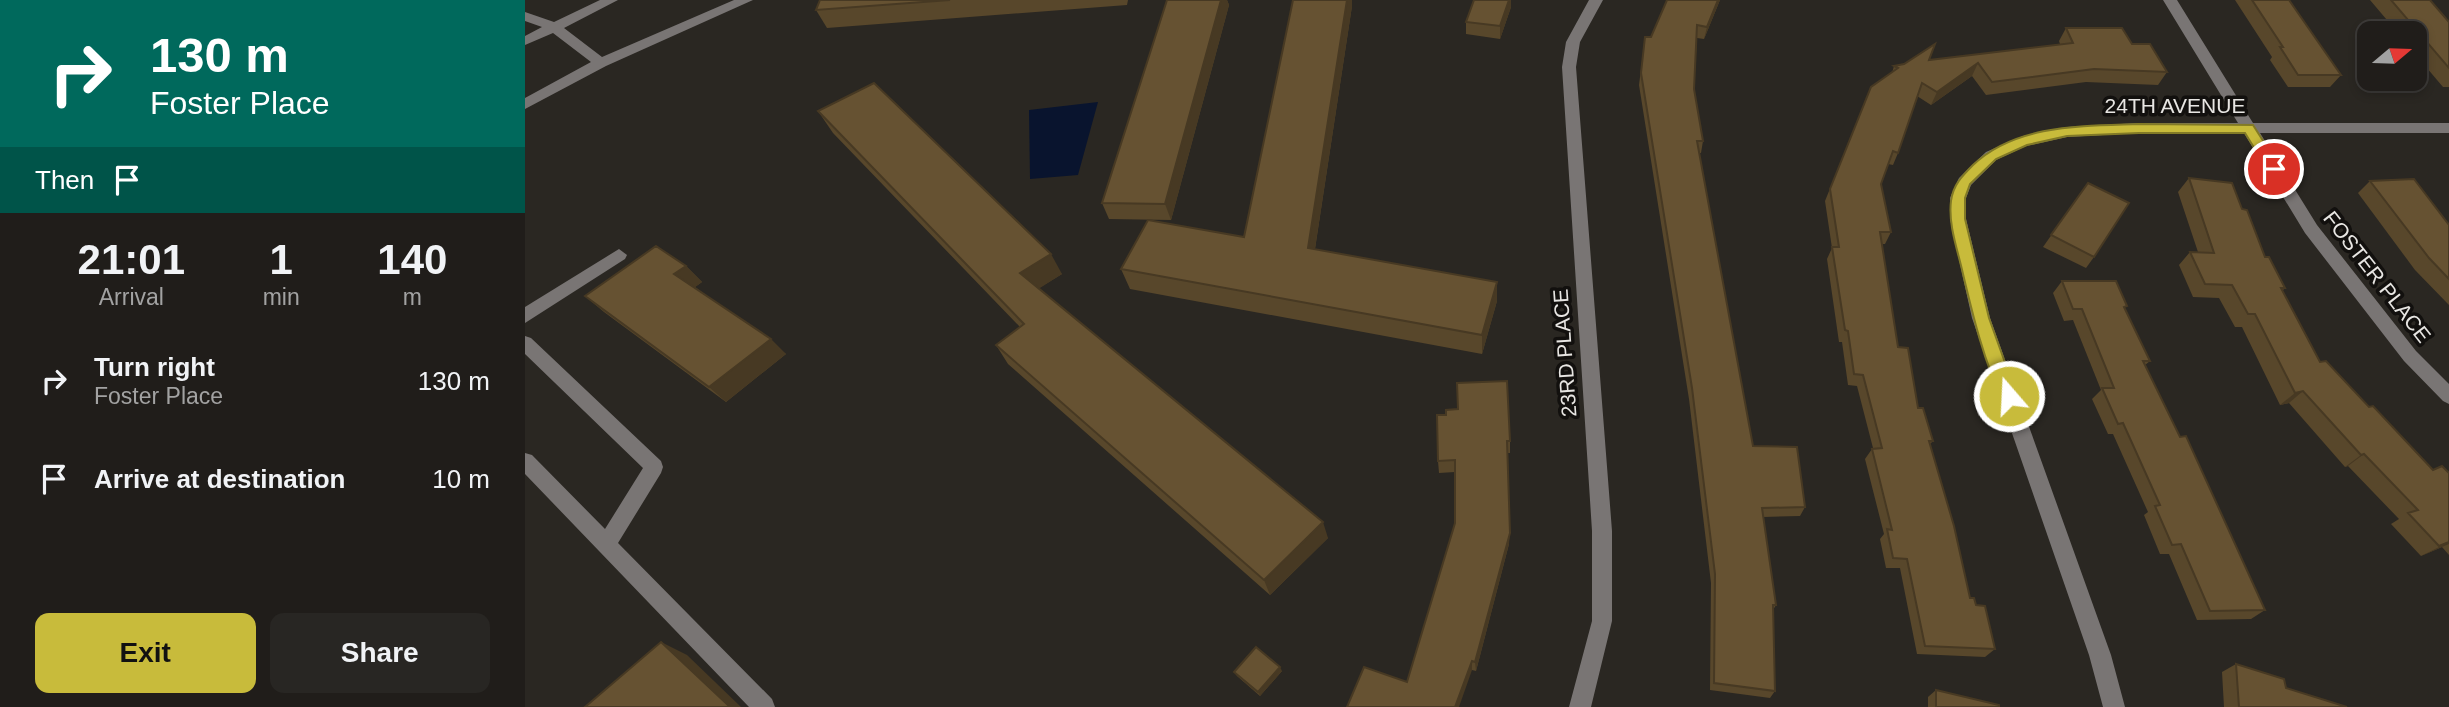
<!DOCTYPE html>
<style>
:root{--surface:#201d1a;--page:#282623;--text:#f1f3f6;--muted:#a2a2a2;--line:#3d3b39;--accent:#c8bb3b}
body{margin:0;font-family:Arial,sans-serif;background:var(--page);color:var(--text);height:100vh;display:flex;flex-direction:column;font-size:26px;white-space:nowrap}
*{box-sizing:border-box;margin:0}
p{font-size:23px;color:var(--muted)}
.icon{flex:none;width:38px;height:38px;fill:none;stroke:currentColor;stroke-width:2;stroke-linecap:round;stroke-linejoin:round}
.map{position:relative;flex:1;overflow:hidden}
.sheet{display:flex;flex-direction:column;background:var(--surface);width:525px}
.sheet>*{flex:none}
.hud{background:#00695c;color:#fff;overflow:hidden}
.needle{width:46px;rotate:71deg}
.controls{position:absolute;left:1832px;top:21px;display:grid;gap:14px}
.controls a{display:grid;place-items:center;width:70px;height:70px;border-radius:14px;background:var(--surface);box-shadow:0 4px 10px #0003,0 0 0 2px var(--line);font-size:35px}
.pin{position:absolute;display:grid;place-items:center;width:60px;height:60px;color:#fff;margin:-30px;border:4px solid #fff;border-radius:50%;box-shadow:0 2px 7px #0007}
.me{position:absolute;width:77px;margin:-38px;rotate:341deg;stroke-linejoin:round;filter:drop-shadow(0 0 5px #0008)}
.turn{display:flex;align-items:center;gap:24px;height:147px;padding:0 35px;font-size:32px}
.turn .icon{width:91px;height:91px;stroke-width:2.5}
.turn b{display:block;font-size:49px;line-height:60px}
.then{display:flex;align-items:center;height:66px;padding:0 35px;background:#0003;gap:14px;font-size:26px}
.eta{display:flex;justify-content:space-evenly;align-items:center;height:119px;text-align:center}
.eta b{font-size:42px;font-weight:800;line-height:49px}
.button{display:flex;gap:14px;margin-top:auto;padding:14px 35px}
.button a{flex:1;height:80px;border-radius:14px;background:var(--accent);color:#111;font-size:28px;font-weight:800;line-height:80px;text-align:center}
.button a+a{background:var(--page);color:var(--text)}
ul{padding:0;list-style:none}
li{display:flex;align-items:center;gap:21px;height:98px;padding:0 35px}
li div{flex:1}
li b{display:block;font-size:26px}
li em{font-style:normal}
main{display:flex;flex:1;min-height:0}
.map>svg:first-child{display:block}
</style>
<main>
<section class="sheet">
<div class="hud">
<div class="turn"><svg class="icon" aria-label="right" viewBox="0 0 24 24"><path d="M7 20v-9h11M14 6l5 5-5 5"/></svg><div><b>130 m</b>Foster Place</div></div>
<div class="then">Then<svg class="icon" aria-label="arrive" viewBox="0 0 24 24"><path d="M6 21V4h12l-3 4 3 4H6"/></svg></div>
</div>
<div class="eta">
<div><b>21:01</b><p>Arrival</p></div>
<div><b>1</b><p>min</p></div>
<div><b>140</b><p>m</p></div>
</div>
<ul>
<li><svg class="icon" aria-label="right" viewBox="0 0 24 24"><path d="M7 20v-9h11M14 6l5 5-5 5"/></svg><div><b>Turn right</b><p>Foster Place</p></div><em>130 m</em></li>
<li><svg class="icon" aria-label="arrive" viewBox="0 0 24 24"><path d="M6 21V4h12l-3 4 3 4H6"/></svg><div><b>Arrive at destination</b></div><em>10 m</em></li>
</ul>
<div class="button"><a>Exit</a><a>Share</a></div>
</section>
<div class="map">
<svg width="1924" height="707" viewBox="0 0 1924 707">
<rect width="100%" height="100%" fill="#2a2722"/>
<polygon fill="#09142e" points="573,102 553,175 505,179 504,110"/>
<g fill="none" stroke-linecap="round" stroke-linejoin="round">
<g fill="#797574" fill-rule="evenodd">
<polygon points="75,0 93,0 39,28 77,57 209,0 228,0 81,66 0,109 0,98 66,62 28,33 0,45 0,36 17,27 0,21 0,12 29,22"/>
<polygon points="1064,0 1078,0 1055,42 1051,67 1087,531 1087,621 1066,707 1044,707 1067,621 1067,531 1037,67 1041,42"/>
<polygon points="1638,0 1652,0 1728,123 1924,123 1924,133 1735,133 1792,225 1891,351 1924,384 1924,404 1918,401 1879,361 1780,233 1719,133 1614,133 1542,137 1501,146 1471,160 1446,185 1441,198 1441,219 1465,318 1586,655 1600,707 1578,707 1564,655 1447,318 1425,219 1425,198 1434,178 1461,152 1498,136 1542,127 1614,123 1713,123"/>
<polygon points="94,249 102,255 100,259 0,323 0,307"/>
<polygon points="0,336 6,338 136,461 138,467 136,473 93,543 247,699 250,707 224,707 0,474 0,453 7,455 80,529 118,468 0,354"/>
</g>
</g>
<g fill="#58472b">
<polygon points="295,0 603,0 602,5 302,28 291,10"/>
<polygon points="642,0 702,0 704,5 646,220 584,219 577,203"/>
<polygon points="768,0 827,0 827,6 790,249 972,301 957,354 605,289 596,269 719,237"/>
<polygon points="949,0 986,0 986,7 975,39 941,34 941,22"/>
<polygon points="1195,0 1179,39 1172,38 1169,89 1178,141 1176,153 1174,153 1228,446 1280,507 1275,516 1238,517 1251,605 1248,610 1250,691 1245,698 1185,690 1186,583 1164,399 1114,85 1120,37 1126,37"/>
<polygon points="1710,0 1764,0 1816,75 1805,87 1763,87 1745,60 1747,57"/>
<polygon points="1845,0 1905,0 1924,22 1924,87 1918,87 1890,54 1890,33 1873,33"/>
<polygon points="1541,28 1607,44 1642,72 1633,85 1561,82 1461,95 1447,76 1406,105 1392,96 1373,153 1368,165 1363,164 1356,184 1366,232 1360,244 1357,244 1373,347 1393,408 1408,441 1405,444 1445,598 1451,605 1470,649 1460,657 1392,654 1375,568 1361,568 1355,539 1359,534 1340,459 1347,449 1348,448 1332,386 1323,385 1317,342 1314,342 1302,259 1307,248 1300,201 1346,87 1367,73 1369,66 1535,44 1534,41"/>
<polygon points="293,111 537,274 514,288 803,538 745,595 483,364 471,345 495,327 308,133"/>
<polygon points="1664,178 1717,209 1740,257 1760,288 1757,291 1795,362 1844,407 1908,470 1924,473 1924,555 1917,547 1896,556 1866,524 1874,519 1823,466 1820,467 1764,403 1755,405 1717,327 1710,327 1694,298 1668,297 1654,265 1665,252 1673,252 1653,192"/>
<polygon points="1845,181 1924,225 1924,305 1890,270 1833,193"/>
<polygon points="1563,183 1569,257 1561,268 1518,247"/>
<polygon points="161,266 177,282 170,287 261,354 201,402 79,312 60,296"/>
<polygon points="1537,281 1600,309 1625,361 1620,365 1740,610 1726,619 1672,620 1644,554 1635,554 1619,515 1623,512 1588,434 1583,434 1567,399 1576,390 1548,320 1539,321 1528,293"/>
<polygon points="921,415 985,441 985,453 983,453 984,544 951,671 947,670 882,682 930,523 930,472 914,473 913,461"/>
<polygon points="1711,664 1761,688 1822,707 1699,707 1697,672"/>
<polygon points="757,671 735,696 712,676 709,672"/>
<polygon points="1411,690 1474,707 1403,707 1403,697"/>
</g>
<g fill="#473923">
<polygon points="696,0 702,0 704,5 646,220 640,204"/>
<polygon points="822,0 827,0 827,6 787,268 783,248"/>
<polygon points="984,0 986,0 986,7 975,39 975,26"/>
<polygon points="1193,0 1195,0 1179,39 1182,27"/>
<polygon points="1453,63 1447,76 1406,105 1412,92"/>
<polygon points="526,254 537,274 507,293 495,273"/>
<polygon points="161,266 177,282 166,290 149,274"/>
<polygon points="972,282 972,301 957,354 957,335"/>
<polygon points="246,339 261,354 201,402 184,387"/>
<polygon points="1778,391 1764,403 1755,405 1770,393"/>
<polygon points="1839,454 1823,466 1820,467 1836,455"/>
<polygon points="798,522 803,538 745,595 739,580"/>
<polygon points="985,533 984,544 951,671 950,662"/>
<polygon points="1924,542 1924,544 1896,556"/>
<polygon points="136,642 162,655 216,707 205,707"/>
<polygon points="947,661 947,670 934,707 930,707"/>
<polygon points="755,667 757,671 735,696 733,692"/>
</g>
<g fill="#665232" stroke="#473923" stroke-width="2">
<polygon points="295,0 425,0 291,10"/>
<polygon points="642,0 696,0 640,204 577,203"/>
<polygon points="768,0 822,0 783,248 972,282 957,335 596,269 623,220 719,237"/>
<polygon points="949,0 984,0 975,26 941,22"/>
<polygon points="1142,0 1193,0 1182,27 1172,25 1169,89 1178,141 1172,141 1228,446 1272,447 1280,507 1237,508 1251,605 1248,605 1250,691 1189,683 1190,574 1167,388 1116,73 1120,37 1126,37"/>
<polygon points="1727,0 1764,0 1816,75 1773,75 1755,47 1758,47"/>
<polygon points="1866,0 1905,0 1924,22 1924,68"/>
<polygon points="1541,28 1597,28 1607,44 1625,44 1642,72 1569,69 1467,82 1453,63 1412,92 1397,83 1373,153 1368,151 1356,184 1366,232 1355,232 1373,347 1383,348 1393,408 1398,408 1408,441 1404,441 1429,526 1445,598 1449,598 1451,605 1460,606 1470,649 1400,646 1382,559 1368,558 1362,529 1367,530 1347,449 1357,448 1338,375 1329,374 1323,331 1320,330 1307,247 1314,247 1305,189 1346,87 1373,68 1369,66 1379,64 1410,44 1404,60 1548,43"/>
<polygon points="349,83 526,254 495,273 798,522 739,580 471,345 499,324 293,111"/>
<polygon points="1664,178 1707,183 1717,209 1722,210 1740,257 1744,257 1760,288 1756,288 1795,362 1801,361 1844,407 1848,406 1908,470 1917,466 1924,473 1924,542 1914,546 1883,513 1893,510 1839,454 1836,455 1778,391 1770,393 1730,314 1723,314 1707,285 1680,284 1665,252 1689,253"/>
<polygon points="1889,179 1924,225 1924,279 1904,258 1845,181"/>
<polygon points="1563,183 1604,203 1569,257 1526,235"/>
<polygon points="131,246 161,266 149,274 246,339 184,387 60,296"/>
<polygon points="1537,281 1591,281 1602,306 1599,307 1625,361 1618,361 1655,437 1661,436 1740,610 1685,611 1656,544 1647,545 1630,506 1635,505 1598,423 1593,424 1577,388 1589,388 1557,309 1548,309"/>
<polygon points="982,381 985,441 982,441 985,533 950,662 947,661 930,707 822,707 839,667 882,682 930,523 930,460 913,461 912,415 921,415 921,410 933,409 932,383"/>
<polygon points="136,642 205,707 60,707"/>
<polygon points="731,647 755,667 733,692 709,672"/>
<polygon points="1711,664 1759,679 1761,688 1822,707 1714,707"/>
<polygon points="1411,690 1474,705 1474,707 1411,707"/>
</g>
<path fill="#c8bb3b" stroke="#827a26" stroke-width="2" d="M1614,124L1728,125L1756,169L1749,174L1744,172L1720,133H1614L1542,136L1502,145L1471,159L1445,184L1440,198V219L1464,318L1492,396L1490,401H1478C1459,362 1448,316 1438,274C1433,251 1423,225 1426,201C1428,185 1437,176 1448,165C1491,124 1558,126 1614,124Z"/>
<g text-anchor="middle" stroke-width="7" stroke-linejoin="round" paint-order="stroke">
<g font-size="21" fill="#e8e6e3" stroke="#12100e">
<text x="1650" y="113">24TH AVENUE</text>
<text transform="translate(1852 277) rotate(52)" y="7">FOSTER PLACE</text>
<text transform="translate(1040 353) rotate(-94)" y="7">23RD PLACE</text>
</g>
</g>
</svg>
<div class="controls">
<a><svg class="needle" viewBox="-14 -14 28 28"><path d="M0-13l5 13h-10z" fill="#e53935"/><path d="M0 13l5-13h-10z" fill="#a2a2a2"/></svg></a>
</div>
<div class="pin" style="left:1749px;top:169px;background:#d93025"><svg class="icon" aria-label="arrive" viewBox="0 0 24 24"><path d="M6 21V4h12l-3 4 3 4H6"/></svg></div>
<svg class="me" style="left:1484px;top:396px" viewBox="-20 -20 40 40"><circle r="17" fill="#c8bb3b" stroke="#fff" stroke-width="3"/><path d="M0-11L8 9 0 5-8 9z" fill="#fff"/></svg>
</div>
</main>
